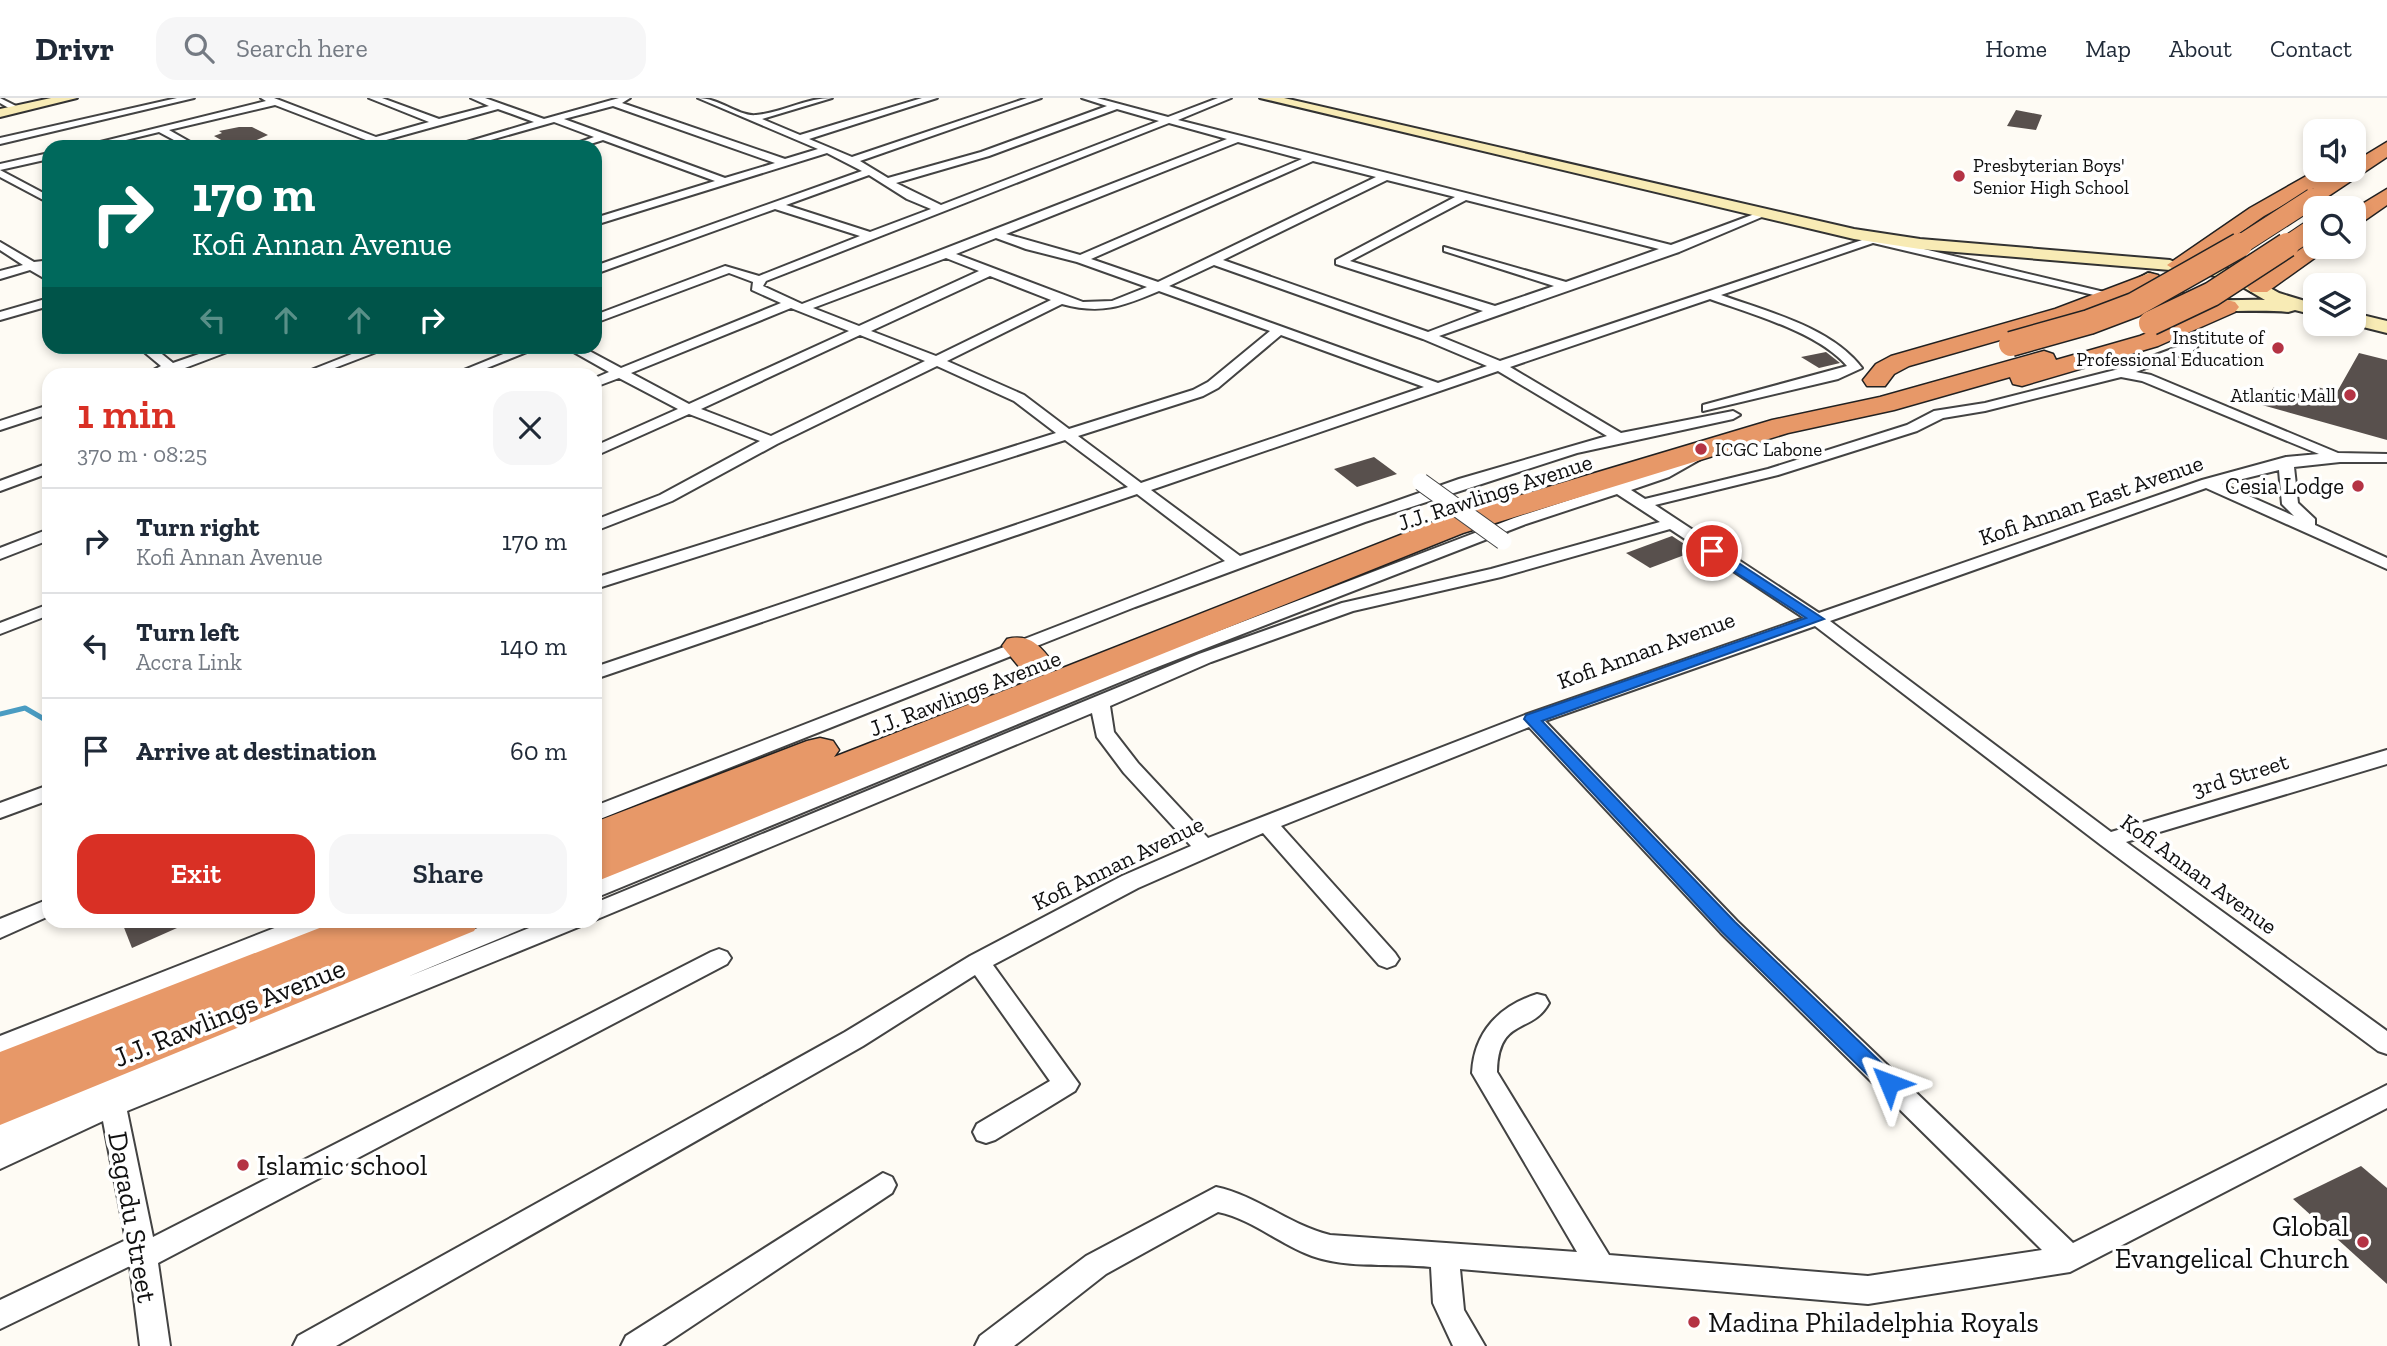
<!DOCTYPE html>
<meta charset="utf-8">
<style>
:root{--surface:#fff;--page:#f6f6f7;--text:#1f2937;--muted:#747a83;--line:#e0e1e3;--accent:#d93025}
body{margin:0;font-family:"Zilla Slab",serif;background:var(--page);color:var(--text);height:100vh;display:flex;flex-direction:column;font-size:26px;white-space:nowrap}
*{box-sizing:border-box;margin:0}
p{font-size:23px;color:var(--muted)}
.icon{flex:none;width:38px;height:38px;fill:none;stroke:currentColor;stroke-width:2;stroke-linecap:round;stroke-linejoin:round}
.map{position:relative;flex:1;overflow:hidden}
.drawer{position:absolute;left:42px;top:270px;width:560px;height:560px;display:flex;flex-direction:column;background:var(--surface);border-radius:21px;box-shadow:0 4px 10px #0003}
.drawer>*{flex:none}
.guide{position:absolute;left:42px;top:42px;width:560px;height:214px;border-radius:21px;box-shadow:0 4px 10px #0003;background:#00695c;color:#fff;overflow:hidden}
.tools{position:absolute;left:2303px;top:21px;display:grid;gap:14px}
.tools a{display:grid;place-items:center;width:63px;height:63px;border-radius:14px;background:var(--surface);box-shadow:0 4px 10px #0003;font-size:35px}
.pin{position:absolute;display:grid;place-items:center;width:60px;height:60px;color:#fff;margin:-30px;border:4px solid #fff;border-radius:50%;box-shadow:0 2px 7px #0007}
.me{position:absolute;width:77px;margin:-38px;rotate:314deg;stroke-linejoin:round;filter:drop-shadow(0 0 5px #0008)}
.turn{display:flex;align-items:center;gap:24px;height:147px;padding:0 35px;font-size:32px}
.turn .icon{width:91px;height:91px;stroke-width:2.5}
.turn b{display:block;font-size:49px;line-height:60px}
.lanes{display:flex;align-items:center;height:66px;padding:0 35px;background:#0003;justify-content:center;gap:35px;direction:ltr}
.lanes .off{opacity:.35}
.round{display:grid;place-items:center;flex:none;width:74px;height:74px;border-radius:21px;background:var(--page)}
.summary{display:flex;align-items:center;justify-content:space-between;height:119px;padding:0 35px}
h1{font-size:42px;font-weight:600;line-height:52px;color:var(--accent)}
.button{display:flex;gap:14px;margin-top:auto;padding:14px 35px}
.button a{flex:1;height:80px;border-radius:21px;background:var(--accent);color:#fff;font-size:28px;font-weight:600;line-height:80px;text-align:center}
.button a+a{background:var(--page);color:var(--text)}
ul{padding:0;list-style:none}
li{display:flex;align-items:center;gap:21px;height:105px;padding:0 35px;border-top:2px solid var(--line)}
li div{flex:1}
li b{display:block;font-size:26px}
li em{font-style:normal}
header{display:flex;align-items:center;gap:42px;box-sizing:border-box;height:98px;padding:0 35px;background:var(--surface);border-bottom:2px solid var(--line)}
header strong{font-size:33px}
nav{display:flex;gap:38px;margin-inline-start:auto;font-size:24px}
.search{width:490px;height:63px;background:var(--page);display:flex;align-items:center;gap:18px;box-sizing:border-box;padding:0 24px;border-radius:21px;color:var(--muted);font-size:26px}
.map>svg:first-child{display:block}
</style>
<header>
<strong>Drivr</strong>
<div class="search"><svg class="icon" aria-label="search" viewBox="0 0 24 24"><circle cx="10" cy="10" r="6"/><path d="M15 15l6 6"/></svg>Search here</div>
<nav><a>Home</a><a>Map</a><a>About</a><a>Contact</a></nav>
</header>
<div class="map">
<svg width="2387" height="1248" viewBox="0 0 2387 1248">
<rect width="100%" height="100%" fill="#fefbf4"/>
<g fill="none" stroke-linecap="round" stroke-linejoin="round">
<polyline stroke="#4a9cc2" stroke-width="5" points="0,616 25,610 49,624"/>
</g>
<g fill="#58504d">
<polygon points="2016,12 2042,17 2036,32 2007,28"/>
<polygon points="239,29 252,29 268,37 246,47 230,47 214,38 222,35 219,33"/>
<polygon points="1826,254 1840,265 1819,270 1801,259"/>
<polygon points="2359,255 2387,262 2387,342 2262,307 2274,289 2311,299 2317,289 2337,294"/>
<polygon points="1374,359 1397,376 1357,389 1334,371"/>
<polygon points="1672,438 1695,453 1650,470 1626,455"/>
<polygon points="121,822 195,822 132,850"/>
<polygon points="2361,1068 2387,1090 2387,1186 2293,1101"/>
</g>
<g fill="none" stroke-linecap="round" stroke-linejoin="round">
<defs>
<g id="street">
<polygon points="0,0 22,11 14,13 0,5"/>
<polygon points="177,0 194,0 0,46 0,40"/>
<path d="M261,0H274L376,39L429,24L369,0H382L439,21L489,8L471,0H485L544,21L619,0H630L622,5L785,61L818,51L698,0C719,0 740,19 756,17C782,15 805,0 832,0L762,21L800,37L922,0H937L809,41L852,59L1027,0H1041L860,63L888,80L981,54L1107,8L1082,0H1097L1168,19L1218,0H1231L1178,22L1671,147L1760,114L1769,116L1679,154L1439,238L1500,263L1877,137L1882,141L2121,198L2115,202L1873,145L1721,197C1768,214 1831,229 1862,270L1838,281L1703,313V307L1847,268C1818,234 1751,216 1710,201L1510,269L1621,335L1733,313L1740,317L1733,321L1577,355L1365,424L1135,509L595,723V708L1225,463L1137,396L595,581V569L1128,389L1065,342L595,491V480L1056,335L1014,303L937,268L777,346L672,403L595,433V422L660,397L760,343L689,316L595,358V348L678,311L619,280L595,289V280L609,274L563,248H580L621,270L781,205L752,192L753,184L729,175L595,225V217L725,168L759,178L860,138L775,111L595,176V168L862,73L827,55L595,127V120L715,83L603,42L581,49H566L594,39L554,24L466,49H450L534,24L498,11L361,49H345L366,42L275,7L169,32L199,49H187L159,34L97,49H80L266,3ZM613,8L775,65L725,80L564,21ZM1117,11L1159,23L941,107L896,85L989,58ZM1169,25L1227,41L802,206L763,188L766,183ZM1238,44L1302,61L1080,157L1006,136ZM1313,63L1376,79L1158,184L1091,161ZM869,77L907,101L931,111L870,134L786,107ZM1387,82L1455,99L1336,162V166L1483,213L1428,234L1223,162ZM1466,102L1659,151L1566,184L1444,149V153L1554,188L1495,208L1350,163ZM996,140L1026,151L1077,164L1147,189L1112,203L1083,204L956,156ZM946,160L979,173L859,228L813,210ZM1214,167L1423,241L1487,268L1438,285L1169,188ZM990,178L1051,202L936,258L871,233ZM1159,193L1270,233L1208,284L1193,292L1069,331L1024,297L947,263L1062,206C1102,217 1123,208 1159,193ZM791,210L849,233L689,306L631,275ZM860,237L925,263L771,338L701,311ZM1281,237L1424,289L1141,385L1078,338L1203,298L1218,290ZM1498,273L1607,338L1459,381L1240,458L1151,392Z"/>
<polygon points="49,55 49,61 0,72 49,98 49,105 0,79 0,66"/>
<polygon points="0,144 34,164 43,163 42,169 49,174 49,183 30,172 0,181 0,173 23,167 0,152"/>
<polygon points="49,200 49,208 0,222 0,214"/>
<path d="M2191,244L2198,248L2196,251L2136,274L2151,277L2338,355L2387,356V364H2340L2294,369L2298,405L2315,421V427L2387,460V471L2206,390L1830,523L2111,734L2387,652V666L2126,744L2387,933V956L2378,953L2101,747L1815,528L1545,623L1737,823L2073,1145L2387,987V1010L2070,1174L1868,1206L1460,1171L1464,1212L1485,1248H1453L1433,1205L1431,1169C1393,1165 1349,1171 1312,1158C1279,1146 1252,1121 1218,1114L1106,1176L1014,1248H975L980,1238L1086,1158L1216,1089C1258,1098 1289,1127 1330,1137L1577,1154L1472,975C1474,934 1499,908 1537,896L1545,898L1549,905C1532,937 1498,918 1497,974L1609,1157L1868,1178L2042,1152L1721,835L1529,629L1281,728L1395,855L1399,861L1395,867L1387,870L1379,867L1263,735L1138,790L993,867L1079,986L1075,993L995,1042L986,1045L977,1042L973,1034L977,1026L1050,983L975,877L863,948L336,1248H293L298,1238L845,934L970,858L1122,778L1191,748L1124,675L1097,639L1092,615L595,822V805L1199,556L1342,505L1491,471L1660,424L1617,396L1526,426L1147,573L595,800V783L1135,565L1514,420L1659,373L1696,354H1706L1708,357L1669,379L1631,392L1645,401L1768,371L1907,327L1934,313L1985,305L2115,272ZM2121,279L2142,283L2319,356L2286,359L2202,382L1819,515L1655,407L1778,377L1917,333L1943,320L1985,313ZM2279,372L2282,406L2294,418L2222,386ZM1670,431L1804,520L1525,617L1208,740L1138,665L1114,634L1110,608L1211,564L1353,513L1501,479Z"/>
<polygon points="137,248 152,248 173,265 222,248 243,248 177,273 146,276 161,268"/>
<polygon points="372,248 392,248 319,276 301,276"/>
<polygon points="523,248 542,248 472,276 454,276"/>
<polygon points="49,307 49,316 0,332 0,323"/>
<polygon points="49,365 49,375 0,393 0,383"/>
<polygon points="49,431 49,442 0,461 0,450"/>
<polygon points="49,506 49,517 0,536 0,525"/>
<polygon points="49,687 49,702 0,720 0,705"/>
<polygon points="49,801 49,818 0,840 0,821"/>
<polygon points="295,822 330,822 327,828 0,959 0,938"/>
<polygon points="497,822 532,822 529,828 407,879 549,822 584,822 581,828 127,1013 153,1139 711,854 719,851 727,854 731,860 727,866 158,1165 170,1248 140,1248 130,1168 0,1231 0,1202 126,1142 103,1023 0,1071 0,1025"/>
<polygon points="883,1075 892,1079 896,1087 892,1095 662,1248 621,1248 626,1238"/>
</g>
<g id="secondary">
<polygon points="51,0 77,0 0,19 0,11"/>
<path d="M1260,0H1284L1854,131L1920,141L2170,162L2177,165L2184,163L2240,173L2279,195L2315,206V217L2295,212L2288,214C2240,209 2173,225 2139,180L2148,175C2162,178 2172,193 2186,197C2211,205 2239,201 2265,202L2229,181L2177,170L2170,172L1920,151L1854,141Z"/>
<polygon points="2354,215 2387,223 2387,235 2351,226 2354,226"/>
</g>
<g id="highway">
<polygon points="2387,44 2387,59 2324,101 2310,101 2307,97 2314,90 2264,118 2186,172 2178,174 2167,167 2250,110 2317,72 2354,72 2354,64"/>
<polygon points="2387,91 2387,107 2361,125 2354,127 2354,111"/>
<polygon points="2315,142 2315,149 2326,149 2323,154 2267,194 2251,194 2247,189 2251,184 2307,144"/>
<polygon points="2150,175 2158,177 2162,182 2158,187 2073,221 1909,268 1894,276 1885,288 1867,288 1863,282 1876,266 1891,258 2055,211"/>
<path d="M2227,202L2235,204L2239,209L2235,214L2158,248L2022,288L2013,286L2010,279L1894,312L1788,335L1463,435L595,784V724L807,643L820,640L833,643L839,652L834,659L1044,577L1025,576L1002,548L1007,541C1030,535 1042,549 1055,568L1050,575L1441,421L1772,322L1880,299L2044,253L2053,256L2056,262L2140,238Z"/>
<polygon points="340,822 407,822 405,826 414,822 480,822 474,833 0,1027 0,954"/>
</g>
</defs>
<use href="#street" stroke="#434343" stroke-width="4"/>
<use href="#secondary" stroke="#323232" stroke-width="4"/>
<use href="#highway" stroke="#212121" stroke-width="3"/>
<use href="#street" fill="#fff" fill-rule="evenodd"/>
<use href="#secondary" fill="#f8ebb5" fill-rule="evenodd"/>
<use href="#highway" fill="#e79868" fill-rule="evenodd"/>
<defs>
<polyline id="street-bridge" points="1421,384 1503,443"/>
<g id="highway-bridge-far1">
<polyline points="2237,149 2313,100"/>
<polyline points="2285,149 2315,129"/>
</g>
<g id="highway-bridge">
<polyline points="2151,225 2212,196 2287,147"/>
<polyline points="2011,246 2089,224 2134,207 2240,147"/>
</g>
</defs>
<use href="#street-bridge" stroke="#434343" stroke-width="19" stroke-linecap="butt"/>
<use href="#highway-bridge-far1" stroke="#212121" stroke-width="21" stroke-linecap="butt"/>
<use href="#highway-bridge" stroke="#212121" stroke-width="27" stroke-linecap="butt"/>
<use href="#street-bridge" stroke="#fff" stroke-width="17"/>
<use href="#highway-bridge-far1" stroke="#e79868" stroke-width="19"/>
<use href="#highway-bridge" stroke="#e79868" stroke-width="24"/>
</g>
<polygon fill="#1a73e8" stroke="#114b97" stroke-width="2" points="1707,451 1717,451 1824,521 1542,623 1735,824 1896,979 1900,985 1896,991 1889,994 1882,991 1722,834 1524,621 1526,617 1806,520 1707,456"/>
<g fill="#b43344" stroke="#fff" stroke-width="2.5">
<circle cx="1959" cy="78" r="7"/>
<circle cx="2278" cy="250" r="7"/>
<circle cx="2350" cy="297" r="7"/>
<circle cx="1701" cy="351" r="7"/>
<circle cx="2358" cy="388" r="7"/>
<circle cx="243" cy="1067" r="7"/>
<circle cx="2363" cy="1144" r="7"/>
<circle cx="1694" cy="1224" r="7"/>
</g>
<g text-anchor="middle" stroke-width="7" stroke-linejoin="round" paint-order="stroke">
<g font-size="19" fill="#101010" stroke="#fff" text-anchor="start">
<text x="1973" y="74">Presbyterian Boys'<tspan x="1973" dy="22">Senior High School</tspan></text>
<text x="2264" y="246" text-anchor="end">Institute of<tspan x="2264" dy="22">Professional Education</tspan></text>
<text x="2336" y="304" text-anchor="end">Atlantic Mall</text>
<text x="1715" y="358">ICGC Labone</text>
</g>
<g font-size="23" fill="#101010" stroke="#fff" text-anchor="end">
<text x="2344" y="396">Cesia Lodge</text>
</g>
<g font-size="23" fill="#101010" stroke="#fff">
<text transform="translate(1495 394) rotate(-18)" y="8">J.J. Rawlings Avenue</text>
<text transform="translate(2091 402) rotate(-19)" y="8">Kofi Annan East Avenue</text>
<text transform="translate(1646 552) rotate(-20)" y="8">Kofi Annan Avenue</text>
<text transform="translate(965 595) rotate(-21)" y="8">J.J. Rawlings Avenue</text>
<text transform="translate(2240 677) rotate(-17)" y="8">3rd Street</text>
<text transform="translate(1118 765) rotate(-26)" y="8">Kofi Annan Avenue</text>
<text transform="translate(2199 776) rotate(36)" y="8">Kofi Annan Avenue</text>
</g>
<g font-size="28" fill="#101010" stroke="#fff">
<text transform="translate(229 914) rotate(-22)" y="10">J.J. Rawlings Avenue</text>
<text transform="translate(133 1119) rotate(80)" y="10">Dagadu Street</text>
</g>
<g font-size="28" fill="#101010" stroke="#fff" text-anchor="start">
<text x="257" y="1077">Islamic school</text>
<text x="2349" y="1138" text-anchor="end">Global<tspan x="2349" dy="32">Evangelical Church</tspan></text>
<text x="1708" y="1234">Madina Philadelphia Royals</text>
</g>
</g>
</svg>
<div class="tools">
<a><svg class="icon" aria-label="sound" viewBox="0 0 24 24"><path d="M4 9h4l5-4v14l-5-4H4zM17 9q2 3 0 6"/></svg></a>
<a><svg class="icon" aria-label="search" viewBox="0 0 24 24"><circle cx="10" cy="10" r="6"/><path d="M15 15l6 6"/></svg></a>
<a><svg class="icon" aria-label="layers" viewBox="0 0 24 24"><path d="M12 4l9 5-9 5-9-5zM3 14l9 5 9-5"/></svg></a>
</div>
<div class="pin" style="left:1712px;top:453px;background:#d93025"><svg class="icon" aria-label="arrive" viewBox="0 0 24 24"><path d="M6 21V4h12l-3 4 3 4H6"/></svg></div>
<svg class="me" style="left:1889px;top:985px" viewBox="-20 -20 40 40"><path d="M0-17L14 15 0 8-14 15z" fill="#1a73e8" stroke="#fff" stroke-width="4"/></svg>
<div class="guide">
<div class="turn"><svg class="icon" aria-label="right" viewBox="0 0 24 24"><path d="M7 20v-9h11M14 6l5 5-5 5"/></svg><div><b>170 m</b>Kofi Annan Avenue</div></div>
<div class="lanes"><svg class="icon off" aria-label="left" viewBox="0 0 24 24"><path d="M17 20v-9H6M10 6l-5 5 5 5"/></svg><svg class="icon off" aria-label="ahead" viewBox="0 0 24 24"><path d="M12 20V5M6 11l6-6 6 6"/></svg><svg class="icon off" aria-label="ahead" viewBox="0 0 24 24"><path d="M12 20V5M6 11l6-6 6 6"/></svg><svg class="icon" aria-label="right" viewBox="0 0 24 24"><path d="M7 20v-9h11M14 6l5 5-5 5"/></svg></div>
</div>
<section class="drawer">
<div class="summary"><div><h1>1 min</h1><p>370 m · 08:25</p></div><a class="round"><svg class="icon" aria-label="close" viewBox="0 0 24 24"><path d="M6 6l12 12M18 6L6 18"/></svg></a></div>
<ul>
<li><svg class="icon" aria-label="right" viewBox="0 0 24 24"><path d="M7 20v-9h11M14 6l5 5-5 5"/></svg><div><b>Turn right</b><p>Kofi Annan Avenue</p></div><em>170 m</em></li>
<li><svg class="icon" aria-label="left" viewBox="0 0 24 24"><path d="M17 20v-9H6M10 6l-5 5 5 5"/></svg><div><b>Turn left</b><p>Accra Link</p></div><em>140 m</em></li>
<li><svg class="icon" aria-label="arrive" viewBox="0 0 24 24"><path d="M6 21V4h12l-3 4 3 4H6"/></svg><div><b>Arrive at destination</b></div><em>60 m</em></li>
</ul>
<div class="button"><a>Exit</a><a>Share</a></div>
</section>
</div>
